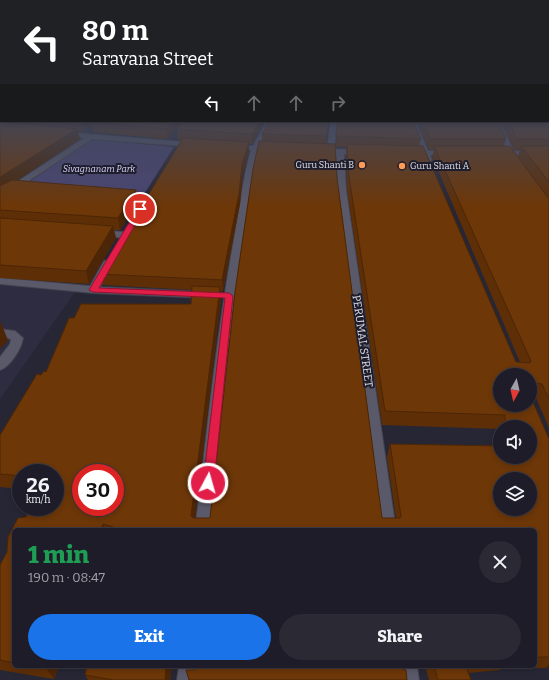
<!DOCTYPE html>
<meta charset="utf-8">
<style>
:root{--surface:#1d1c28;--page:#2a2934;--text:#f1f3f6;--muted:#a0a1a8;--line:#3b3a45;--accent:#1a73e8}
body{margin:0;font-family:Bitter,serif;background:var(--page);color:var(--text);height:100vh;display:flex;flex-direction:column;font-size:15px;white-space:nowrap}
*{box-sizing:border-box;margin:0}
p{font-size:13px;color:var(--muted)}
.icon{flex:none;width:22px;height:22px;fill:none;stroke:currentColor;stroke-width:2;stroke-linecap:round;stroke-linejoin:round}
.map{position:relative;flex:1;overflow:hidden}
.panel{position:absolute;left:12px;top:528px;width:525px;height:140px;display:flex;flex-direction:column;background:var(--surface);border-radius:6px;box-shadow:0 2px 6px #0003,0 0 0 1px var(--line)}
.panel>*{flex:none}
.guide{position:absolute;left:0px;top:0px;width:549px;height:122px;box-shadow:0 2px 6px #0003,0 0 0 1px var(--line);background:#202124;color:#fff;overflow:hidden}
.needle{width:26px;rotate:188deg}
.tools{position:absolute;left:493px;top:368px;display:grid;gap:8px}
.tools a{display:grid;place-items:center;width:44px;height:44px;border-radius:50%;background:var(--surface);box-shadow:0 2px 6px #0003,0 0 0 1px var(--line);font-size:20px}
.speed{position:absolute;left:12px;top:464px;display:flex;gap:8px;font-size:20px;font-weight:700;text-align:center}
.speed>*{display:grid;place-content:center;width:52px;height:52px;border-radius:50%;background:var(--surface);box-shadow:0 2px 6px #0003,0 0 0 1px var(--line);line-height:1}
.speed small{font-size:10px;font-weight:400}
.speed .limit{border:6px solid #d22;background:#fff;color:#111}
.pin{position:absolute;display:grid;place-items:center;width:34px;height:34px;color:#fff;margin:-17px;border:2px solid #fff;border-radius:50%;box-shadow:0 1px 4px #0007}
.me{position:absolute;width:44px;margin:-22px;rotate:6deg;stroke-linejoin:round;filter:drop-shadow(0 0 3px #0008)}
.turn{display:flex;align-items:center;gap:14px;height:84px;padding:0 16px;font-size:18px}
.turn .icon{width:52px;height:52px;stroke-width:2.5}
.turn b{display:block;font-size:28px;line-height:34px}
.lanes{display:flex;align-items:center;height:38px;padding:0 16px;background:#0003;justify-content:center;gap:20px;direction:ltr}
.lanes .off{opacity:.35}
.round{display:grid;place-items:center;flex:none;width:42px;height:42px;border-radius:21px;background:var(--page)}
.summary{display:flex;align-items:center;justify-content:space-between;height:68px;padding:0 16px}
h1{font-size:24px;font-weight:800;line-height:30px;color:#1e9e55}
.button{display:flex;gap:8px;margin-top:auto;padding:8px 16px}
.button a{flex:1;height:46px;border-radius:24px;background:var(--accent);color:#fff;font-size:16px;font-weight:800;line-height:46px;text-align:center}
.button a+a{background:var(--page);color:var(--text)}
.map>svg:first-child{display:block}
</style>
<div class="map">
<svg width="549" height="680" viewBox="0 0 549 680">
<rect width="100%" height="100%" fill="#272635"/>
<polygon fill="#2e2c41" points="0,282 77,289 0,399"/>
<polygon fill="#4b4673" points="90,139 174,147 139,202 16,191"/>
<g fill="none" stroke-linecap="round" stroke-linejoin="round">
<defs>
<g id="minor">
<path d="M267,121H273L260,146L274,147L278,149L274,151L258,150C251,177 249,204 245,231C229,330 221,430 211,530H195C207,431 217,331 235,233C240,205 243,177 251,150L232,149L228,147L232,145L253,146Z"/>
<polygon points="331,121 337,121 334,149 362,150 366,152 362,154 344,154 346,189 396,530 380,530 338,189 336,154 320,153 316,151 320,149 327,149"/>
<polygon points="409,121 415,121 428,151 448,151 452,153 451,155 430,155 432,160 428,162 425,162 422,155 407,155 407,151 420,151"/>
<polygon points="493,121 499,121 514,151 549,151 549,155 516,155 518,158 514,160 511,160 509,155 497,155 497,151 507,151"/>
<polygon points="63,132 196,143 200,145 196,147 92,139 0,200 0,193 84,138 61,135 61,133"/>
<polygon points="99,230 124,232 129,235 124,238 96,235 94,233"/>
<polygon points="108,260 113,263 100,287 208,292 213,295 208,298 93,293 0,284 0,278 90,286 104,261"/>
<path d="M0,329L15,331L23,338C22,348 10,367 0,370V357L10,344L11,339L0,337Z"/>
<polygon points="179,666 199,666 197,680 177,680"/>
<polygon points="397,666 417,666 419,680 399,680"/>
</g>
</defs>
<use href="#minor" stroke="#42414d" stroke-width="2"/>
<use href="#minor" fill="#5a596a" fill-rule="evenodd"/>
</g>
<g fill="#5e2f07" fill-rule="evenodd">
<polygon points="0,111 1,111 1,121 183,121 167,139 94,132 92,123 83,131 78,131 80,139 17,180 139,202 120,230 114,230 116,238 89,284 0,278"/>
<path d="M548,111H549V428L536,398H531L549,439V667L545,668H501L500,670L468,673L471,680H429L425,666H535V530H14V666H59L54,679L0,670V565L7,552L8,537L18,518L26,517L31,507H55V473H21V489L0,487V435L37,374L41,375L44,371L46,372L69,318H74L81,304H191L192,290L103,285L100,274L182,140H178L177,129L184,121H265L252,144H249V151L243,174L240,204L223,291H221V300L195,518H210L235,292L253,169L259,141H262V134L269,121H329L326,143L335,144L337,178L382,518H396L387,457L390,444L499,446L500,429L382,425L347,189L346,155V147H336L338,121H413L421,139L419,145L423,146L516,362H520L432,156L434,150H429L416,121H498L506,139L504,146H510L518,156L520,150H514L500,121H548ZM500,375H530V405H500ZM500,427H530V457H500ZM81,473H115V507H81ZM500,479H530V509H500Z"/>
<polygon points="87,666 172,666 170,680 88,680 85,675"/>
</g>
<g fill="#4c2606">
<polygon points="80,121 95,121 91,122 92,123 83,131"/>
<polygon points="173,121 183,121 167,139 166,129"/>
<polygon points="259,121 265,121 252,144 252,134"/>
<polygon points="329,121 326,146 326,136"/>
<polygon points="77,129 80,139 0,191 0,177"/>
<polygon points="249,142 249,151 243,174 240,204 223,291 222,280 242,164"/>
<polygon points="136,190 139,202 120,230 118,218"/>
<polygon points="113,226 116,238 89,284 86,271"/>
<polygon points="220,287 221,300 194,530 191,516"/>
<polygon points="0,321 8,340 0,349"/>
<polygon points="103,524 105,530 100,530"/>
<polygon points="549,664 549,667 545,668"/>
<polygon points="47,666 59,666 54,679 46,668"/>
<polygon points="166,666 172,666 170,680 165,680"/>
</g>
<g fill="#6d3708" stroke="#4c2606" fill-rule="evenodd">
<polygon points="548,111 549,111 549,139 517,139 508,121 548,121"/>
<polygon points="0,121 1,121 77,129 0,177"/>
<polygon points="92,121 173,121 166,129 91,122"/>
<polygon points="184,121 259,121 252,134 177,129"/>
<polygon points="269,121 329,121 326,136 262,134"/>
<polygon points="338,121 413,121 421,139 336,136"/>
<polygon points="422,121 498,121 506,139 431,139"/>
<polygon points="183,138 249,142 242,164 239,194 222,280 100,274"/>
<path d="M259,141L335,144L337,178L382,518H400L401,516L390,444L500,446V457H530V427H505V415L385,411L349,177L347,144L423,146L516,362L530,363L531,361L434,146H510L549,199V399L542,384L535,383L534,390H530V375H500V405H530V395L549,439V657H535V530H116V528L103,524L100,530H14V663L0,660V565L7,552L8,537L18,518L26,517L31,507H55V473H21V476L0,474V435L37,374L41,375L44,371L46,372L69,318H74L81,304H191L192,286L220,287L191,516L193,518H210L235,292L253,169ZM81,473H115V507H81ZM500,479H530V509H500Z"/>
<polygon points="521,146 549,146 549,182"/>
<polygon points="12,180 136,190 118,218 0,210 0,186"/>
<polygon points="0,218 113,226 86,271 0,265"/>
<polygon points="33,666 47,666 46,668"/>
<polygon points="87,666 166,666 165,680 114,680 85,675"/>
<polygon points="196,666 401,666 402,669 406,670 407,680 189,680 186,670 195,670"/>
<polygon points="434,666 466,666 471,680 438,680"/>
</g>
<linearGradient id="sky" x2="0" y2="1"><stop stop-color="#15151d"/><stop offset="0.54" stop-color="#41475c"/><stop offset="1" stop-color="#41475c" stop-opacity="0"/></linearGradient>
<rect width="549" height="206" fill="url(#sky)"/>
<polygon fill="#e11d48" stroke="#92132f" points="140,207 144,209 99,288 229,293 233,296 214,483 213,487 208,488 204,487 203,483 225,298 93,292 89,290 137,209"/>
<g fill="#fd9c56" stroke="#1e1d2b" stroke-width="1.5">
<circle cx="362" cy="165" r="4"/>
<circle cx="402" cy="166" r="4"/>
</g>
<g text-anchor="middle" stroke-width="4" stroke-linejoin="round" paint-order="stroke">
<g font-size="9" fill="#e1e0ea" stroke="#1e1d2b" text-anchor="end">
<text x="354" y="168">Guru Shanti B</text>
<text x="410" y="169" text-anchor="start">Guru Shanti A</text>
</g>
<g font-size="9" font-style="italic" fill="#d6d3f8" stroke="#1e1d2b">
<text x="99" y="172">Sivagnanam Park</text>
</g>
<g font-size="11" fill="#e1e0ea" stroke="#1e1d2b">
<text transform="translate(363 341) rotate(82)" y="4">PERUMAL STREET</text>
</g>
</g>
</svg>
<div class="tools">
<a><svg class="needle" viewBox="-14 -14 28 28"><path d="M0-13l5 13h-10z" fill="#e53935"/><path d="M0 13l5-13h-10z" fill="#a0a1a8"/></svg></a>
<a><svg class="icon" aria-label="sound" viewBox="0 0 24 24"><path d="M4 9h4l5-4v14l-5-4H4zM17 9q2 3 0 6"/></svg></a>
<a><svg class="icon" aria-label="layers" viewBox="0 0 24 24"><path d="M12 4l9 5-9 5-9-5zM3 14l9 5 9-5"/></svg></a>
</div>
<div class="speed"><div>26<small>km/h</small></div><div class="limit">30</div></div>
<div class="pin" style="left:140px;top:209px;background:#d93025"><svg class="icon" aria-label="arrive" viewBox="0 0 24 24"><path d="M6 21V4h12l-3 4 3 4H6"/></svg></div>
<svg class="me" style="left:208px;top:483px" viewBox="-20 -20 40 40"><circle r="17" fill="#e11d48" stroke="#fff" stroke-width="3"/><path d="M0-11L8 9 0 5-8 9z" fill="#fff"/></svg>
<div class="guide">
<div class="turn"><svg class="icon" aria-label="left" viewBox="0 0 24 24"><path d="M17 20v-9H6M10 6l-5 5 5 5"/></svg><div><b>80 m</b>Saravana Street</div></div>
<div class="lanes"><svg class="icon" aria-label="left" viewBox="0 0 24 24"><path d="M17 20v-9H6M10 6l-5 5 5 5"/></svg><svg class="icon off" aria-label="ahead" viewBox="0 0 24 24"><path d="M12 20V5M6 11l6-6 6 6"/></svg><svg class="icon off" aria-label="ahead" viewBox="0 0 24 24"><path d="M12 20V5M6 11l6-6 6 6"/></svg><svg class="icon off" aria-label="right" viewBox="0 0 24 24"><path d="M7 20v-9h11M14 6l5 5-5 5"/></svg></div>
</div>
<section class="panel">
<div class="summary"><div><h1>1 min</h1><p>190 m · 08:47</p></div><a class="round"><svg class="icon" aria-label="close" viewBox="0 0 24 24"><path d="M6 6l12 12M18 6L6 18"/></svg></a></div>
<div class="button"><a>Exit</a><a>Share</a></div>
</section>
</div>
